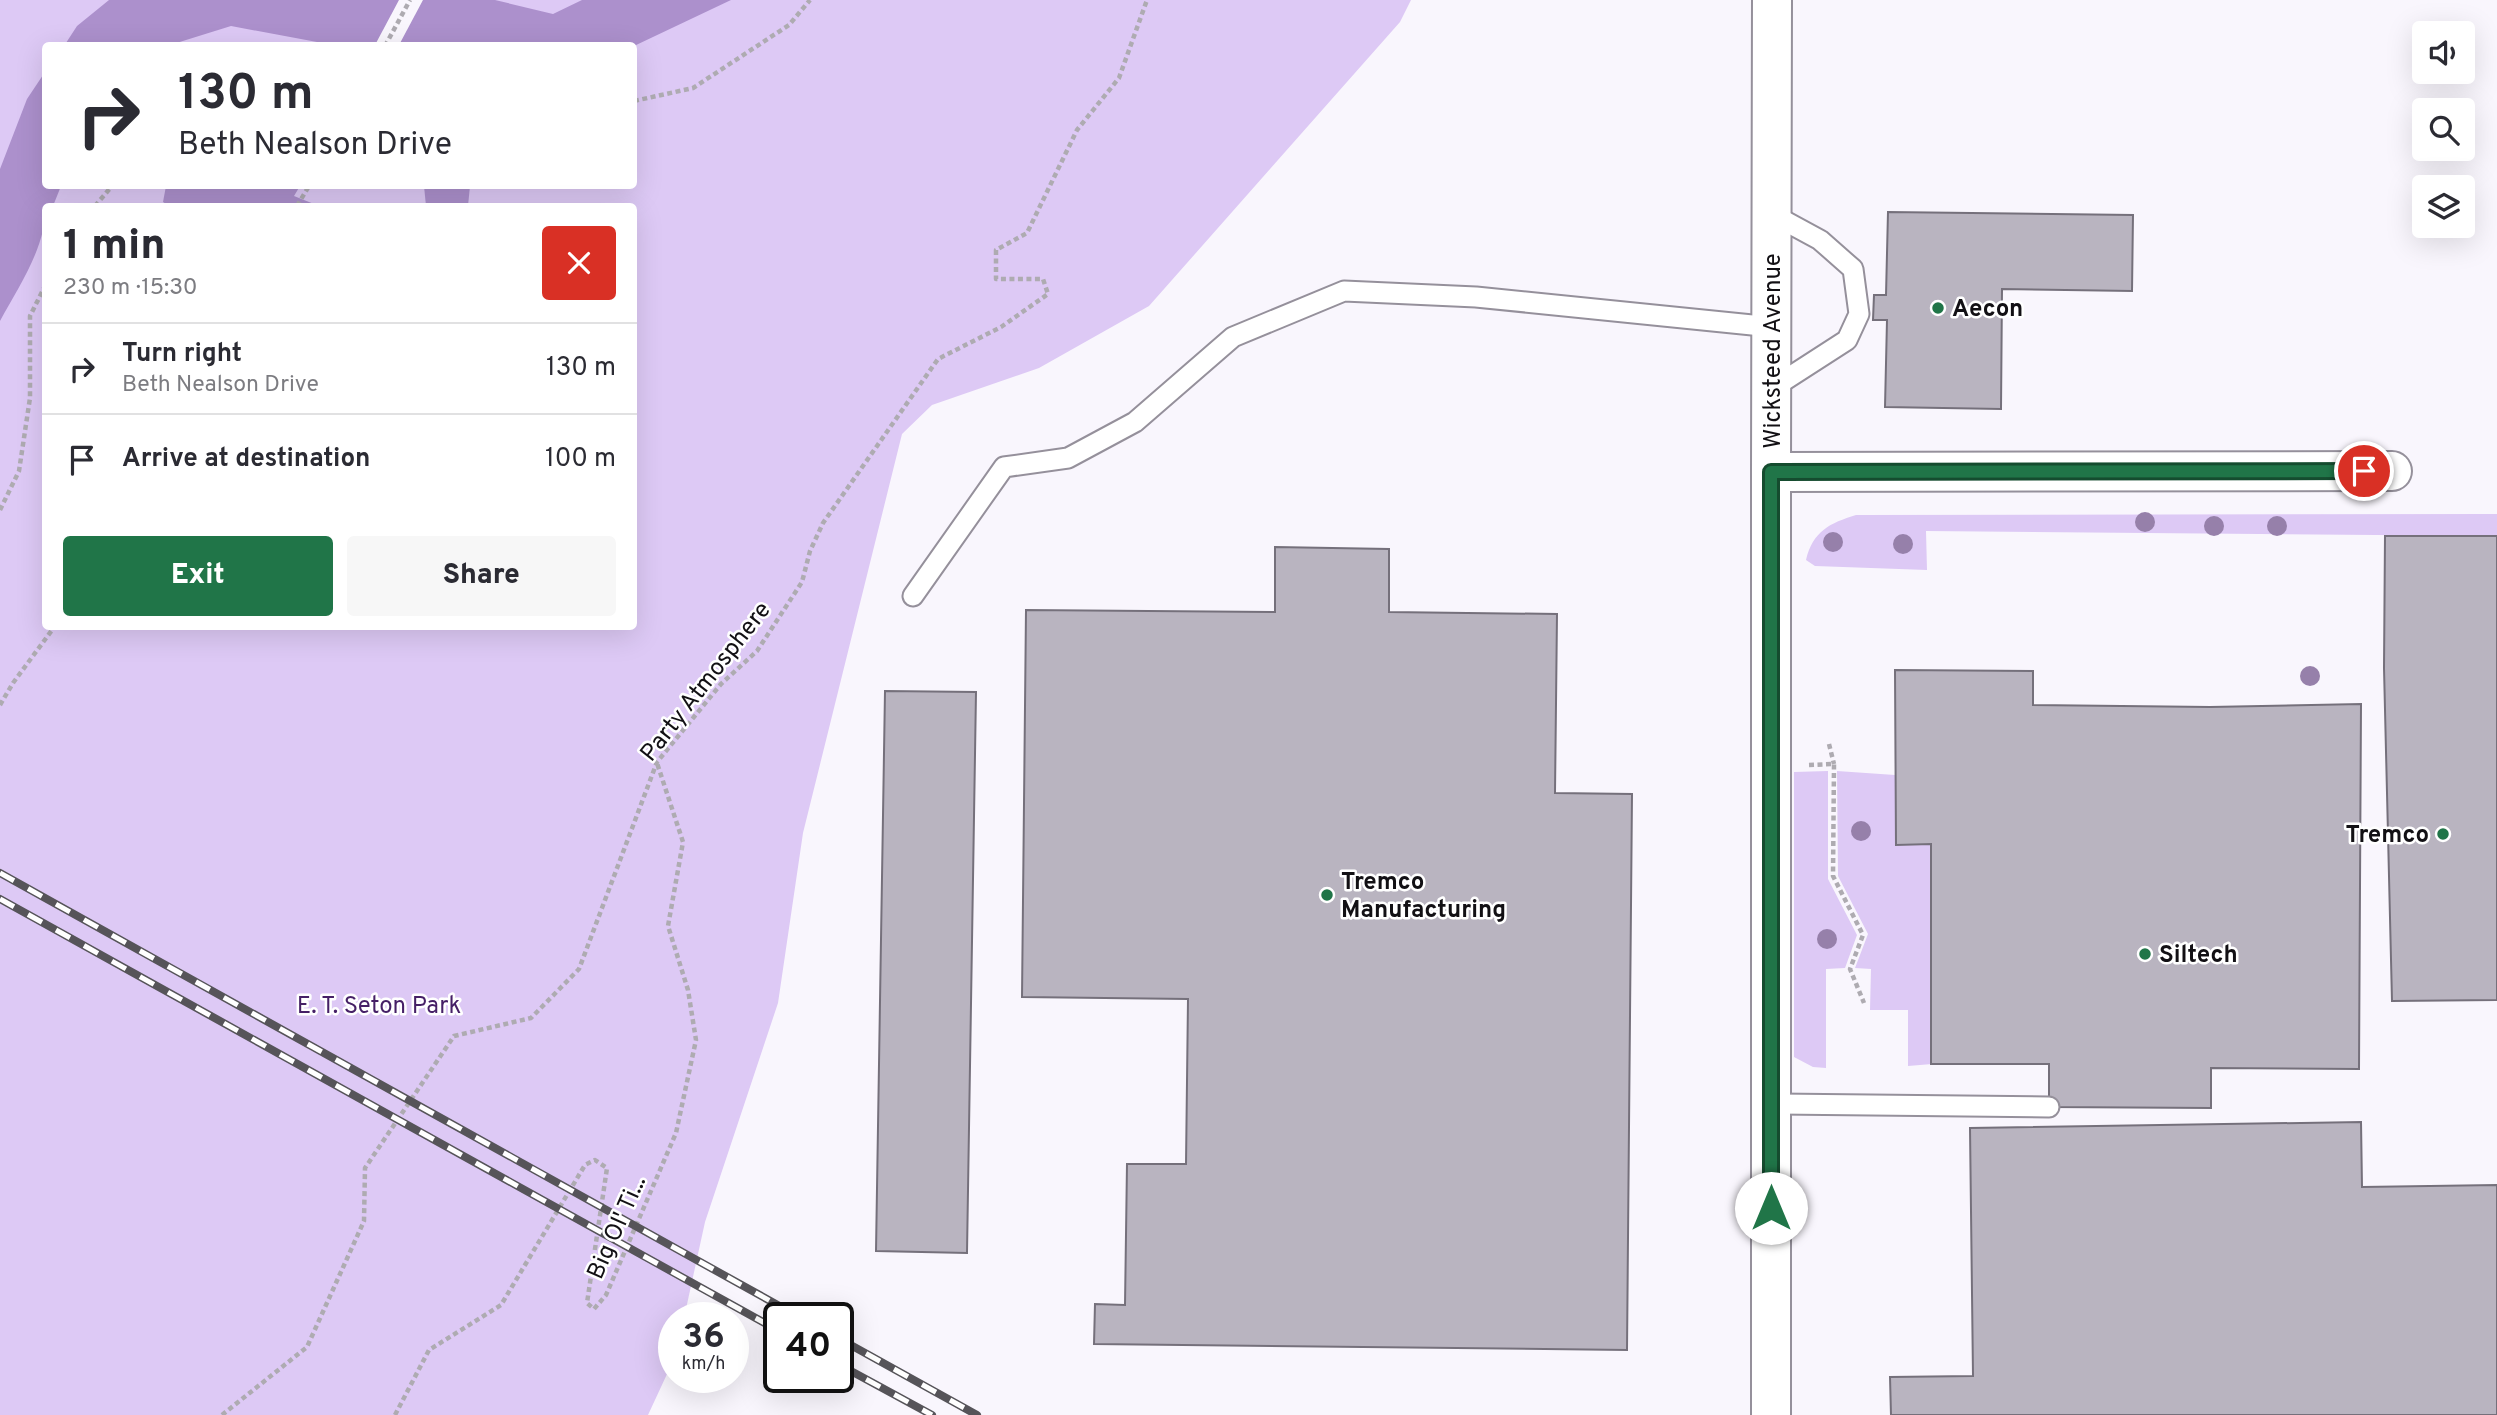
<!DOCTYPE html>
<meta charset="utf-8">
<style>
:root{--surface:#fff;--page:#f7f7f7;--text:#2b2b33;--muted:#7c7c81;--line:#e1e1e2;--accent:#207548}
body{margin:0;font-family:Overpass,sans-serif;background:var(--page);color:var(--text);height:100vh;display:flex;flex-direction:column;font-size:26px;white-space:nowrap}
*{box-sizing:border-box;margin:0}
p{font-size:23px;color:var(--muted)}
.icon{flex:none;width:38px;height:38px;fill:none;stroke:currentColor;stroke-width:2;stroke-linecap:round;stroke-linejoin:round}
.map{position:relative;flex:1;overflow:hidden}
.details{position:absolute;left:42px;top:203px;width:595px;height:427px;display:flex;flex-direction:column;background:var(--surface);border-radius:7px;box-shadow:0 7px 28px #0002}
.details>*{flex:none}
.hud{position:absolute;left:42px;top:42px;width:595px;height:147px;border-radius:7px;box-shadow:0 7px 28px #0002;background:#fff;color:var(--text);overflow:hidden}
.tools{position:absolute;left:2412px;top:21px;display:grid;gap:14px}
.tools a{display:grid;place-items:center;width:63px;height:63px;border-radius:7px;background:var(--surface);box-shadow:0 7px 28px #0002;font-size:35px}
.speed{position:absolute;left:658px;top:1302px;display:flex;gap:14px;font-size:35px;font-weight:700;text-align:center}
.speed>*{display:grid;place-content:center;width:91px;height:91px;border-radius:50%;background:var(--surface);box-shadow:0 7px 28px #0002;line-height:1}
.speed small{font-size:18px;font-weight:400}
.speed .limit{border:4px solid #111;border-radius:10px;background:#fff;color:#111}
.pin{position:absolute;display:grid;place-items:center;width:60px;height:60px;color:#fff;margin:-30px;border:4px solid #fff;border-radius:50%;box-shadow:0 2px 7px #0007}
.me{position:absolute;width:77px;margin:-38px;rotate:0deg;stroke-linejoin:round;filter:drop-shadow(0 0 5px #0008)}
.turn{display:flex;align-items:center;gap:24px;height:147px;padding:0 21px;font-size:32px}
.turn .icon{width:91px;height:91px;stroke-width:2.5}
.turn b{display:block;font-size:49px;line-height:60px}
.round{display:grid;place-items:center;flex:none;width:74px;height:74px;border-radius:7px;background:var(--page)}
.summary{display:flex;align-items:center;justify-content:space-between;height:119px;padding:0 21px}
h1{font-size:42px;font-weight:800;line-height:52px}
.action{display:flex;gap:14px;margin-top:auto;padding:14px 21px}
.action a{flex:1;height:80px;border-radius:7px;background:var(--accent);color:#fff;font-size:28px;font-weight:800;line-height:80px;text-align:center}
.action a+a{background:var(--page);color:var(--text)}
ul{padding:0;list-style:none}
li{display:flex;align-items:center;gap:21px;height:91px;padding:0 21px;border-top:2px solid var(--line)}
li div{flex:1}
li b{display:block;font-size:26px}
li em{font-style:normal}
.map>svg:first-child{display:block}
</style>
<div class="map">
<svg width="2497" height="1415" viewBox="0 0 2497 1415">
<rect width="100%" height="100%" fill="#f9f6fd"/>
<g fill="#ddc9f5" fill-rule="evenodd">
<path d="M0,0H1411L1400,22L1149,306L1039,368L932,405L902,434L803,833L778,1003L705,1222L684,1318H674V1359L648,1415H0ZM46,46H634V186H46ZM46,206H634V626H46Z"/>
<path d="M2497,514V536L1926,531L1927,570L1815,566L1806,560C1813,531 1830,523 1856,515Z"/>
<polygon points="1828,771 1828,879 1857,935 1845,968 1826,969 1826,1068 1813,1067 1794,1057 1794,772"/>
<polygon points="1837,771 1895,775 1896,844 1931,844 1932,1064 1908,1066 1908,1010 1870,1010 1871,969 1855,968 1868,934 1838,876"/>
</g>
<g fill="#ac90cc">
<polygon points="109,0 495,0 553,14 582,0 731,0 634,46 333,45 231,26 170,45 64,46 77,26"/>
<path d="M45,72L46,186H61L53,206H46C46,247 19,286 0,321V169L27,99Z"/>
<polygon points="166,186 300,186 294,196 319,206 169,206 163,202"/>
<polygon points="424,186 470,186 468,206 426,206"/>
</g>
<polygon fill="#f9f6fd" points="399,0 423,0 399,45 375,45"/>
<g fill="#b9b4c0" stroke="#75707b" stroke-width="2">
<polygon points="1888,212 2133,215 2132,291 2002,289 2001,409 1885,407 1887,320 1873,320 1874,295 1886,295"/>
<polygon points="2385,536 2497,536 2497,1000 2392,1001 2384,668"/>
<polygon points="1275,547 1389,549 1389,612 1557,614 1555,793 1632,794 1627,1350 1094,1344 1095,1304 1125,1305 1127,1164 1186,1164 1188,999 1022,997 1026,610 1275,612"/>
<polygon points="1895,670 2033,671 2033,705 2210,707 2361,704 2359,1069 2211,1068 2211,1108 2049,1107 2049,1064 1931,1064 1931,844 1896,845"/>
<polygon points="885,691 976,692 967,1253 876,1251"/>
<polygon points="2361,1122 2362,1187 2497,1185 2497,1415 1891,1415 1890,1377 1973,1376 1970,1128"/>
</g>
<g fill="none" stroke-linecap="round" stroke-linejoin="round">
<defs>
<g id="lane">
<polyline points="1771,389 1847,340 1859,314 1853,269 1820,240 1772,214"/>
<polyline points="913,596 1004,467 1068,458 1135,422 1233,337 1344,291 1476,297 1772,327"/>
<polyline points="1771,1104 2049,1107"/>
</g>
<polyline id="street" points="1771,472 1772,0"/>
<polyline id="secondary" points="1771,1415 1771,472 2392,471"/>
</defs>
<use href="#lane" stroke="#95909b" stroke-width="23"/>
<use href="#street" stroke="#95909b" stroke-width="42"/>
<use href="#secondary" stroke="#95909b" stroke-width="42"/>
<g stroke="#aeabb1" stroke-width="4.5" stroke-dasharray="5 3.5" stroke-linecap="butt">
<polyline points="385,46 410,0"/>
<polyline points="634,101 693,88 789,25 810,0"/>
<polyline points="95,206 112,186"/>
<polyline points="297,206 309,186"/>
<polyline points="0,510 19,471 30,398 30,316 46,284"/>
<polyline points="0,705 13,683 55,626"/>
<polyline points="1829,744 1834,764"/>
<polyline points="1809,765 1834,764 1833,876 1863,935 1850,969 1864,1003"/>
<polyline points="222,1415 307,1347 364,1221 365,1168 454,1036 531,1018 579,969 657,762 721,684 757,651 802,582 810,551 823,523 938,359 1001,327 1048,294 1043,279 996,279 996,250 1027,233 1077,130 1119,78 1147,0"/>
<polyline points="395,1415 429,1350 501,1305 585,1165 595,1160 607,1168 587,1303 594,1309 606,1295 676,1133 696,1040 688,990 668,926 683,842 657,763"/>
</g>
<use href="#lane" stroke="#fff" stroke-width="19"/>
<use href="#street" stroke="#fff" stroke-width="38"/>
<use href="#secondary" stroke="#fff" stroke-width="38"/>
<defs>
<g id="rail">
<polyline points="0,873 801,1318"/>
<polyline points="0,899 779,1331"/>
<polyline points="838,1338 977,1415"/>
<polyline points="838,1364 932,1415"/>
</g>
</defs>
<use href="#rail" stroke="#565459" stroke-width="8"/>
<use href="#rail" stroke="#fff" stroke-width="5" stroke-dasharray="16" stroke-linecap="butt"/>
</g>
<g fill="#9680aa">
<circle cx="2145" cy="522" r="10"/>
<circle cx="2214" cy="526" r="10"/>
<circle cx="2277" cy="526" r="10"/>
<circle cx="1833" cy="542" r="10"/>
<circle cx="1903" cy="544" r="10"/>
<circle cx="2310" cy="676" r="10"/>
<circle cx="1861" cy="831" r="10"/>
<circle cx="1827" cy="939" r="10"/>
</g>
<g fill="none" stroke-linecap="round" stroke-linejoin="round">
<defs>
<polyline id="route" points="1771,1208 1771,472 2364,471"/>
</defs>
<use href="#route" stroke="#154c2f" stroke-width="18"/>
<use href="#route" stroke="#207548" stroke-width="12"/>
</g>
<g fill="#207548" stroke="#fff" stroke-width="2.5">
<circle cx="1938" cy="308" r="7"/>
<circle cx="2443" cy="834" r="7"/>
<circle cx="1327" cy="895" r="7"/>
<circle cx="2145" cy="954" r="7"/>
</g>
<g text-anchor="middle" stroke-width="5" stroke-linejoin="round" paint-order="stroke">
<g font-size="24" font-weight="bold" fill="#121014" stroke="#fff" text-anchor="start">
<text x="1952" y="316">Aecon</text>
<text x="2429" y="842" text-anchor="end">Tremco</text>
<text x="1341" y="889">Tremco<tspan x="1341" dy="28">Manufacturing</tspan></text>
<text x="2159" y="962">Siltech</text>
</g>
<g font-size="24" fill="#121014" stroke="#fff">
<text transform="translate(1772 351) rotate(-90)" y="8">Wicksteed Avenue</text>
<text transform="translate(705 681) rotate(-52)" y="8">Party Atmosphere</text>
<text transform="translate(616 1227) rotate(-66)" y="8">Big Ol' Ti...</text>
</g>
<g font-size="24" fill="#451f66" stroke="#fff">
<text x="379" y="1013">E. T. Seton Park</text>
</g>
</g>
</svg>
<div class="tools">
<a><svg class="icon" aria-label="sound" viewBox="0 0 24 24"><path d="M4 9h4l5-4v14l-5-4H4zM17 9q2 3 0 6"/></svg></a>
<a><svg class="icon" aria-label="search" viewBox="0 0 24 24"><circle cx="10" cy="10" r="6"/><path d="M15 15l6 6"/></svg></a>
<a><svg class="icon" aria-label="layers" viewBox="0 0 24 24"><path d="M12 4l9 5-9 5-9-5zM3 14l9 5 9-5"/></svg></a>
</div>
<div class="speed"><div>36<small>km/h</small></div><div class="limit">40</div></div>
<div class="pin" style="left:2364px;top:471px;background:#d93025"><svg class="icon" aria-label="arrive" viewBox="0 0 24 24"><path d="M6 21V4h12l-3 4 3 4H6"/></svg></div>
<svg class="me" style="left:1771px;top:1208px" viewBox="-20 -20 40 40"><circle r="19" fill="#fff"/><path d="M0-13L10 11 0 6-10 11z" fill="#207548"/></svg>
<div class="hud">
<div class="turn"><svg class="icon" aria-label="right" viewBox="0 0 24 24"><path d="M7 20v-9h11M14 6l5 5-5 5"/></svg><div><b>130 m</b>Beth Nealson Drive</div></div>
</div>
<section class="details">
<div class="summary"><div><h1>1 min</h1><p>230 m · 15:30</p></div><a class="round" style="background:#d93025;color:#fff"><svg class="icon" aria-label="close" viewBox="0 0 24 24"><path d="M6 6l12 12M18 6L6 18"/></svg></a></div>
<ul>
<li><svg class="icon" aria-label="right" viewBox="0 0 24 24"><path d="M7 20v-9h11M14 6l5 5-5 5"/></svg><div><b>Turn right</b><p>Beth Nealson Drive</p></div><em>130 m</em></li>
<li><svg class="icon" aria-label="arrive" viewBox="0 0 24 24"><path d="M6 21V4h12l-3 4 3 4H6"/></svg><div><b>Arrive at destination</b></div><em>100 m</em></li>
</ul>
<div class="action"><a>Exit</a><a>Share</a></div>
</section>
</div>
